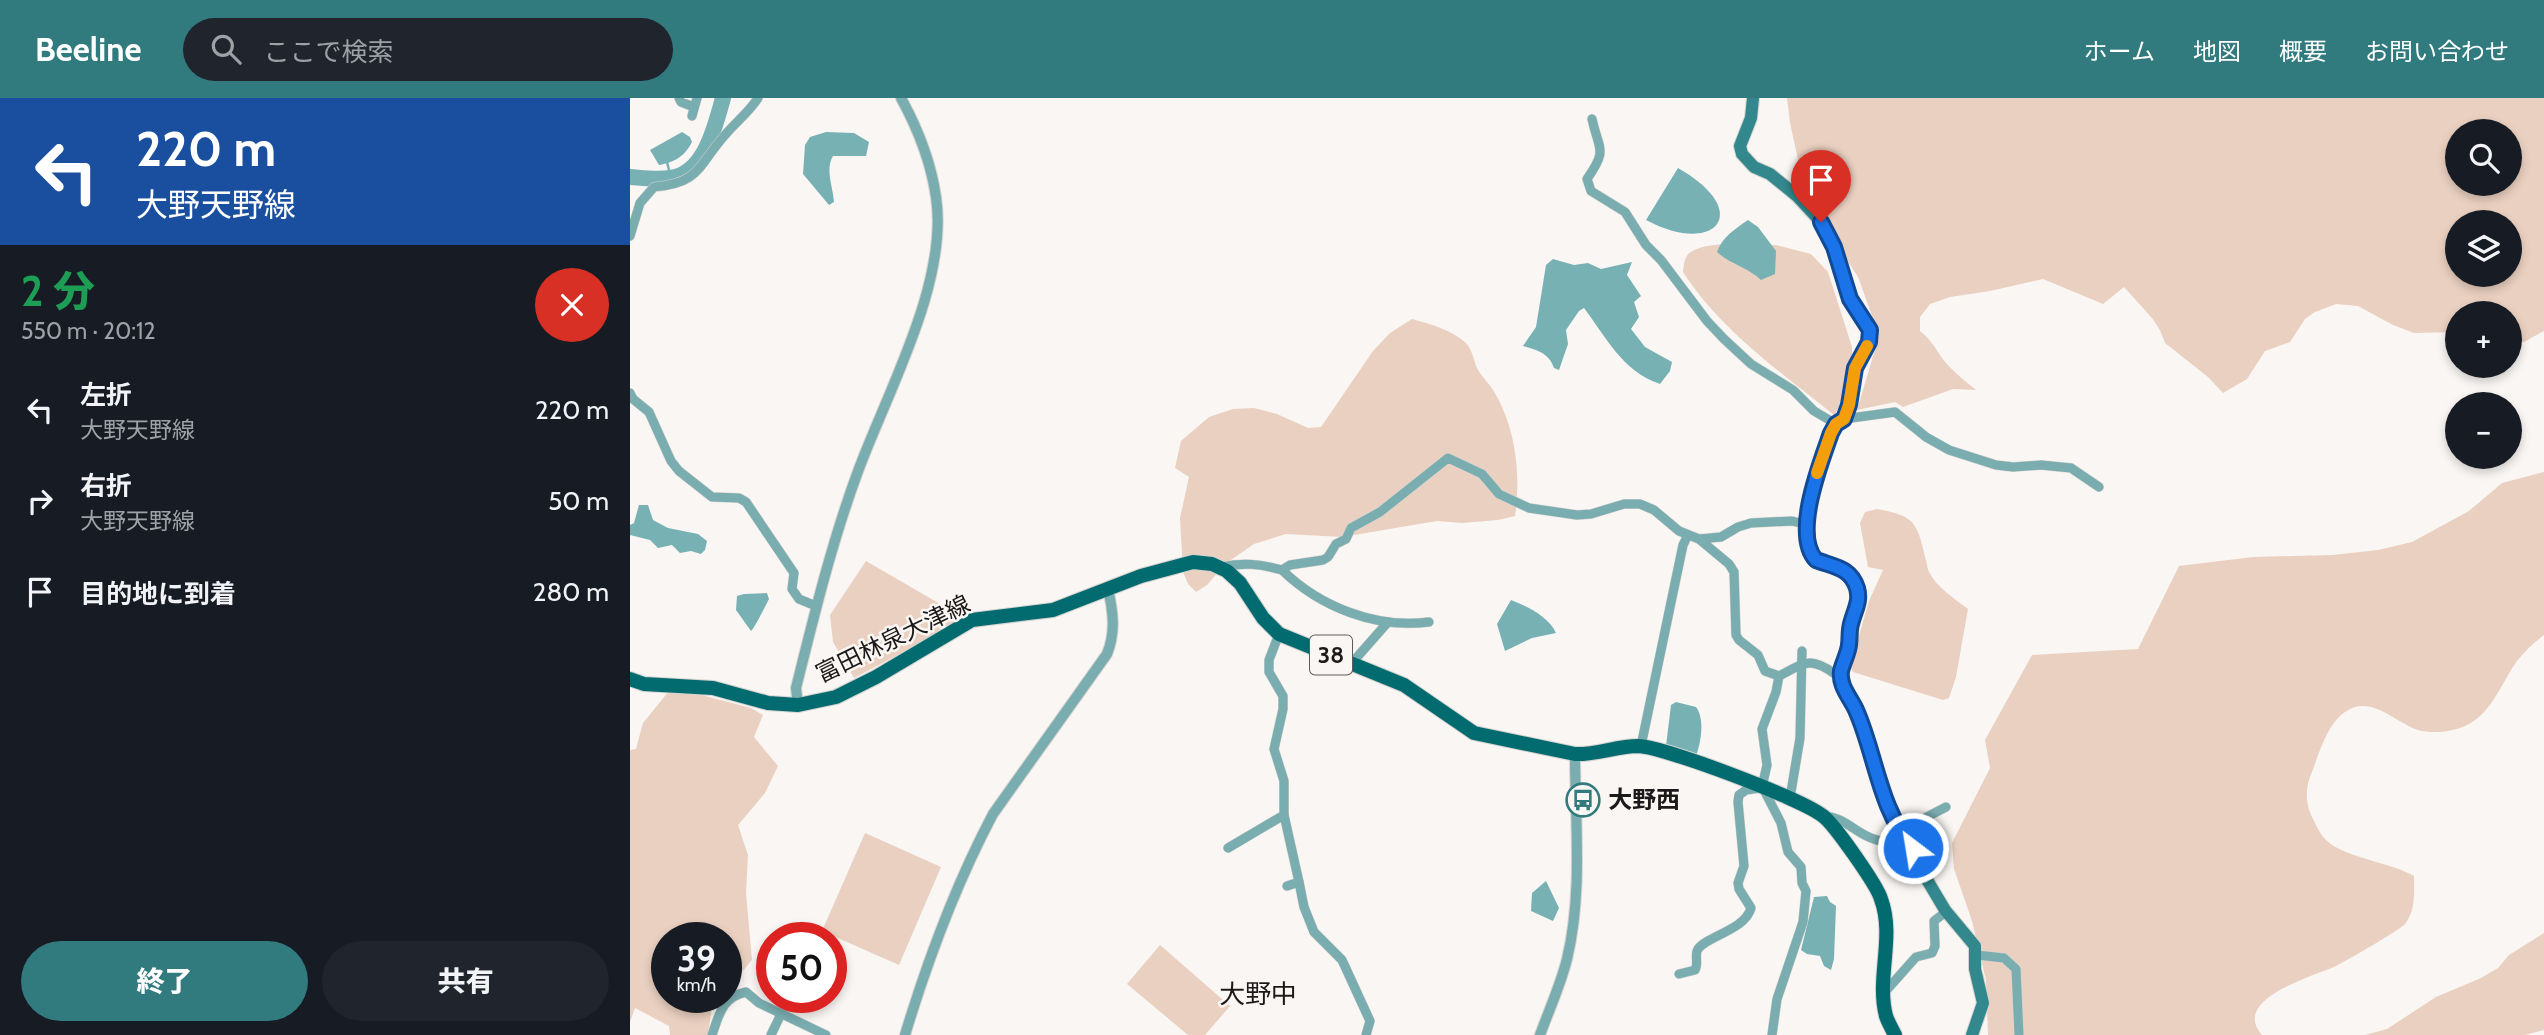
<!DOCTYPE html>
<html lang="ja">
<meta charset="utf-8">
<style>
:root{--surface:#171b24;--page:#20242c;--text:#f1f3f6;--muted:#9ea1a6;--accent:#317a7e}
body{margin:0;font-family:Cabin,"Noto Sans JP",sans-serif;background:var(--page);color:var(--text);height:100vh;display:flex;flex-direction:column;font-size:26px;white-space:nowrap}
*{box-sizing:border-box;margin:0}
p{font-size:23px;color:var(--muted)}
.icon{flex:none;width:38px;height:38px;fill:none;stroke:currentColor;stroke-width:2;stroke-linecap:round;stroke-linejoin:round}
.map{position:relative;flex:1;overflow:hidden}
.panel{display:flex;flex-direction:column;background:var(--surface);width:630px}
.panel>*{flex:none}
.guide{background:#1a4fa0;color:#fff;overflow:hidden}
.buttons{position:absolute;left:1815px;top:21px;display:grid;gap:14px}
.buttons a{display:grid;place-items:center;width:77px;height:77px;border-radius:50%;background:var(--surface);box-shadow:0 4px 10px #0003;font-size:35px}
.speed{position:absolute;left:21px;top:824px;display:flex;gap:14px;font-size:35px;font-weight:700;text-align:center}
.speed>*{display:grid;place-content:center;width:91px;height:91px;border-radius:50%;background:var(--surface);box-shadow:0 4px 10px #0003;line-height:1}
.speed small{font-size:18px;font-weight:400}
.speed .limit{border:10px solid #d22;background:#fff;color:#111}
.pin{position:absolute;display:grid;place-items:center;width:60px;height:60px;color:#fff;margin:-72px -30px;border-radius:50% 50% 50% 0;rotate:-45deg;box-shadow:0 0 7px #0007}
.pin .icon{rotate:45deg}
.me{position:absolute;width:77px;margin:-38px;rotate:329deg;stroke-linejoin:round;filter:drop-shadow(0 0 5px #0008)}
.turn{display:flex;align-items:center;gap:24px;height:147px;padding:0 21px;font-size:32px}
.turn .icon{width:91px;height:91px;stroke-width:2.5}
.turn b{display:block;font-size:49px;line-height:60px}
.round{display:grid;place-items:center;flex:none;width:74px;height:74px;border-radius:37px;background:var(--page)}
.summary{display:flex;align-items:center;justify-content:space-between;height:119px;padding:0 21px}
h1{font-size:42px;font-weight:800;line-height:52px;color:#1e9e55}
.primary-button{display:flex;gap:14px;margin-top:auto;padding:14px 21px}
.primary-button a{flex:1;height:80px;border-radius:42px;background:var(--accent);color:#fff;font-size:28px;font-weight:800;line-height:80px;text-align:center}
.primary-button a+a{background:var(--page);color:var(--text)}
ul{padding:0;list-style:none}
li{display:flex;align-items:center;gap:21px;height:91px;padding:0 21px}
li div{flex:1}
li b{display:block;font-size:26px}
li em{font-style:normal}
header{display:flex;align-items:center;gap:42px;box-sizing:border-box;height:98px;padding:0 35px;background:var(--accent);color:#fff}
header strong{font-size:33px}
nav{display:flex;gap:38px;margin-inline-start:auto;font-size:24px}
.search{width:490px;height:63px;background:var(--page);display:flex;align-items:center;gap:18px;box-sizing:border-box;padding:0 24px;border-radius:38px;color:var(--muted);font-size:26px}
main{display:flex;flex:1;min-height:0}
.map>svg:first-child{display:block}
</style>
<header>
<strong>Beeline</strong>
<div class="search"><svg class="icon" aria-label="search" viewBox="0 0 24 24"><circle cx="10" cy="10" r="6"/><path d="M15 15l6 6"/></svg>ここで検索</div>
<nav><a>ホーム</a><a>地図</a><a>概要</a><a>お問い合わせ</a></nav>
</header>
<main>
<section class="panel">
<div class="guide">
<div class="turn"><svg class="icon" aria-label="left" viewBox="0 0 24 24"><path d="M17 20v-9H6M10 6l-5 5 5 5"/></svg><div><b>220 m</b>大野天野線</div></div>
</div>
<div class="summary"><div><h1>2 分</h1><p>550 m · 20:12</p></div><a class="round" style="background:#d93025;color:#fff"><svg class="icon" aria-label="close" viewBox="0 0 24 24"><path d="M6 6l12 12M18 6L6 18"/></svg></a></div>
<ul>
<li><svg class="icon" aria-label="left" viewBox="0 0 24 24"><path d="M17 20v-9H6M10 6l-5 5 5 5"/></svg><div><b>左折</b><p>大野天野線</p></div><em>220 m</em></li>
<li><svg class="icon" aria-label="right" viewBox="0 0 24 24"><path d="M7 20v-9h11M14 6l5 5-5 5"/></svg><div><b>右折</b><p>大野天野線</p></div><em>50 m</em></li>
<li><svg class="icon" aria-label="arrive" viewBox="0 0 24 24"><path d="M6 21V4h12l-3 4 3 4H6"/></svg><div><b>目的地に到着</b></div><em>280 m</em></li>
</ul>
<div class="primary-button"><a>終了</a><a>共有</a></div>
</section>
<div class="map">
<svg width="1914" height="937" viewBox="0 0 1914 937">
<rect width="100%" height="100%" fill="#faf6f3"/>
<g fill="#ead0c0" fill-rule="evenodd">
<path d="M1157,0H1914V233L1894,244L1880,246V215H1827V234L1784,235L1763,227L1728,208L1706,206L1685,214L1675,221L1660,244L1635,253L1617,281L1593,295L1578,279L1535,245L1530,232L1522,220L1494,189L1473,206L1413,181L1360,193L1320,199L1300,206L1290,219V233C1301,242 1304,248 1312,260C1321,272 1334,282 1346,292L1323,291L1273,309L1265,304L1227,312L1247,245L1245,226L1228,179L1176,98L1160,25ZM1827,33H1880V86H1827ZM1827,124H1880V177H1827Z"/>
<path d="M1146,147L1181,156L1198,174L1222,249V274L1205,318C1151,274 1092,234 1053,174C1054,167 1054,158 1061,154C1078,142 1125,147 1146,147Z"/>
<path d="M782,221C800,226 822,232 836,245C842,251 844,263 847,270C851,278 858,284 863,292C886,329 891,376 885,418L868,422L832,425L807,423L712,439L656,436L624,446L595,466L577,487L566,494L558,486L553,474L550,420L559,379L545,370L551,343L579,319L603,311L624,310L647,316L678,330L691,329L743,253L760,235Z"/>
<path d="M1914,374V537C1904,544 1895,553 1887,563C1871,585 1862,616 1835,628C1822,634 1801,636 1788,632C1764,624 1741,596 1715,614C1698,625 1689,655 1682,674C1675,689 1675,705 1682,719C1686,727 1690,736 1696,742C1712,759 1763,765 1784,778C1784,794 1786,812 1775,826C1770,832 1716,863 1706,868C1684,878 1600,901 1632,937H1358L1356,882L1342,823L1324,771L1322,745L1360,670L1355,642L1402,557L1508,551L1549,468L1623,459L1702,457L1748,452L1782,444L1839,413L1872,385Z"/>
<path d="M1247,411C1283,418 1287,422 1295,459C1297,464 1297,470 1299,474C1307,490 1325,501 1338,511L1326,579L1319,600L1313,602L1223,574L1220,568L1239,503L1253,472L1238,469L1230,425L1235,414Z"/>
<polygon points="236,463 336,521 224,580 203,544 200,517"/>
<polygon points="52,592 121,610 133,617 124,639 148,668 135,695 108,727 118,757 116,795 122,862 96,893 96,840 37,840 37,900 90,900 82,909 78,937 40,937 39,928 5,910 0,924 0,652 6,651 13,625 39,593"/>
<polygon points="235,735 311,769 269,867 192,833"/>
<polygon points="1914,835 1914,932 1895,937 1735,937 1757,931 1806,899 1851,880 1868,870 1879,857"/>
<polygon points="530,847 600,908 575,937 558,937 497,886"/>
</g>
<g fill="#78b1b4">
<path d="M52,34L60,39L62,44C54,59 45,64 29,67L20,52Z"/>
<path d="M196,34L224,35L239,44L236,58H203C195,71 203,89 204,104L199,107L173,76L175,47L180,39Z"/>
<path d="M1048,70C1125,114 1085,159 1016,122Z"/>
<path d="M1118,122L1128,129L1146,153L1145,176L1131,182C1119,170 1100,166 1087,154C1092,139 1105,131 1118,122Z"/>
<path d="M923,161L944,167L958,165L971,171L1002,164L997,177L1011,198L1004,204L1009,219L1001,231L1015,249L1042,264L1040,273L1030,286C992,273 976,239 954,210L949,213L936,232L938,246L929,272L924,270C919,255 907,252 893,248L906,229L916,167Z"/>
<polygon points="9,407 18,407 23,422 38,430 68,436 77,443 75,452 71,456 61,453 50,455 42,447 28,450 20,442 0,437 0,427 4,425"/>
<path d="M137,495L139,501C136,507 124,531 121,533L106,512L107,498L114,496Z"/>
<path d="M881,502C897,508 919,519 926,535L902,540L875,553L867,526Z"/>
<path d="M1046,604L1066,609C1075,621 1071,644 1066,658L1036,648L1041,607Z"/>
<polygon points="916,783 929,810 923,823 901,813 902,795"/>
<polygon points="1197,798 1200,804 1206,808 1204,861 1201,872 1194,868 1190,858 1177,856 1171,852 1184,799"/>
</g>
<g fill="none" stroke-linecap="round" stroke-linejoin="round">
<polyline stroke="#78b1b4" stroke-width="2.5" points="37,64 41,80"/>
<path stroke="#78b1b4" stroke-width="16" d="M0,79C13,80 27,82 40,80C75,76 85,28 93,0"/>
<defs>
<g id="minor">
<polyline points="49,0 51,4 64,9"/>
<polyline points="62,18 67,0"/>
<path d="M962,21C969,53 978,51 957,81L961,93L995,114L1016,147L1031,162L1077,223L1094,241L1121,266L1163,292L1184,313L1206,326"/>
<path d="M0,138L10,105L24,89C71,85 68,67 95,37C106,24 119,14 128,0"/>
<polyline points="0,295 3,301 19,314 41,363 49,373 82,399 109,400 116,404 164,475 162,491 169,501 186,508"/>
<polyline points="1214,321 1265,314 1296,339 1319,352 1366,367 1383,369 1411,367 1441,370 1469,389"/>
<path d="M1069,441L1099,466L1104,474L1106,537L1109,542L1128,557L1135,573L1149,578C1173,566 1179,557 1205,576"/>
<path d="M591,469C613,464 630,466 652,472L660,467L693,462L698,459L706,446L716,441L721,430L750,414L818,360L852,376L869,396L899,410L947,417L961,416L994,406H1010L1024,412L1049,433L1069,441L1091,439L1108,429L1121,425L1162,423L1178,427"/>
<path d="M652,472C690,509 746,531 799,524"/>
<polyline points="721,566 758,524"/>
<polyline points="1011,648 1053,447 1058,437"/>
<polyline points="1132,689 1137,667 1132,631 1146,594 1149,578"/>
<polyline points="1134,692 1151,725 1158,754 1171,769 1172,785 1176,793 1173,824 1147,901 1142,937"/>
<polyline points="1160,700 1170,640 1172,553"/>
<polyline points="654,717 669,784"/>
<path d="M1194,718C1217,720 1224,735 1244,741C1254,745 1266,744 1277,743L1291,722L1316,709"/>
<polyline points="598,750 654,717 654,683 644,651 653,611 653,598 639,574 639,562 649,536"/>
<polyline points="657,788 669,784 674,809 684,834 712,862 740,923 736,937"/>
<polyline points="1347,857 1374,860 1386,871 1389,937"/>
<path d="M1049,876L1065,872C1069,865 1064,857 1068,851C1077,838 1115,832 1121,810L1109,791L1108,785L1114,768L1108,704L1109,697L1116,692L1130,690"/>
<polyline points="1254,895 1286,859 1302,855 1305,848 1304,823 1317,813"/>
<path d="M82,937C89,917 92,899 116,894L129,905L196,937"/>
<polyline points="141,937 151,916"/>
</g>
<g id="tertiary">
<path d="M168,607L166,590C184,518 201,447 227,376C256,296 319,185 306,99C301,64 288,31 271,0"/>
<path d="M275,937C298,861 326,786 363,716L477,556C486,534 483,513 478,491"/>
<path d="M910,937C919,912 931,886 937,861C953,795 945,723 945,656"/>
</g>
<path id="secondary" d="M1123,0L1121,20L1110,48L1112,56L1124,69L1140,76L1167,98L1191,124L1204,149L1220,201L1240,232L1239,245L1225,270L1214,321L1206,326L1201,335C1191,364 1162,436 1186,462L1209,468L1217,473L1228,492L1229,504L1221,523L1219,549L1211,576L1214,591L1227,613L1247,679L1269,728L1283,750L1296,780L1315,812L1345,848V871L1353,905L1342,937"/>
<path id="primary" d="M0,581L14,586L83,590L138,605L168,607L206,599L246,579L342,522L423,512L511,478L563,464L582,466L597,473L610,485L633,520L649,536L774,587L844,635L945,656C966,657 987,648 1008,648C1035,649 1172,701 1193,718C1204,726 1247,787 1251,801C1265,839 1246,880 1256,918C1258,924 1262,931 1265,937"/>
</defs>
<use href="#minor" stroke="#d6d3d0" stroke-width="10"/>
<use href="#tertiary" stroke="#d6d3d0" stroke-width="12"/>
<use href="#secondary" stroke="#d6d3d0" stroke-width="14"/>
<use href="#primary" stroke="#d6d3d0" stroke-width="16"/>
<use href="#minor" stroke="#7aadb0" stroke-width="9"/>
<use href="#tertiary" stroke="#7aadb0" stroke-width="10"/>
<use href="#secondary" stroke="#32888d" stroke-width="12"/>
<use href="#primary" stroke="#026b70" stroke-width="14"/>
</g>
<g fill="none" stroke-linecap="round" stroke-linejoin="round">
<defs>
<path id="route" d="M1191,124L1204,149L1220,201L1240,232L1239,244L1225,270L1219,307L1214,321L1206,326L1201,335C1191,364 1162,436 1186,462C1204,469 1220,469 1227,490C1231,504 1224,513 1221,526C1219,533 1220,540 1219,547C1218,556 1213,564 1211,573C1209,588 1220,599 1226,612C1246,657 1249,711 1283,750"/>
</defs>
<use href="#route" stroke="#114b97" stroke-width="18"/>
<use href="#route" stroke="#1a73e8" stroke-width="12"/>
<polyline stroke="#f59e0b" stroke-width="12" points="1187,375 1201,335 1206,326 1214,321 1219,307 1225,270 1237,248"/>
</g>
<defs>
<symbol id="bus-ring" viewBox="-11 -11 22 22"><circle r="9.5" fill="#faf6f3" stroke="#317a7e" stroke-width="1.5"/><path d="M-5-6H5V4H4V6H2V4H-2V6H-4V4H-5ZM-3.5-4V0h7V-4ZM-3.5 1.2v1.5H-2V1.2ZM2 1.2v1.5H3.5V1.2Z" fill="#317a7e"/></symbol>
</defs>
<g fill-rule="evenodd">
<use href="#bus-ring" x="934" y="683" width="38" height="38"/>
</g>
<g text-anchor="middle" stroke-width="5" stroke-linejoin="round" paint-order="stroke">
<rect fill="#faf6f3" stroke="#5e5b5a" stroke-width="2" x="680" y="537.5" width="42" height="39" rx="5"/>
<g font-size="23" font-weight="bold" fill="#1b1919">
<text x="701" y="565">38</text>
</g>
<g font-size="24" fill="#1b1919" stroke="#faf6f3">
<text transform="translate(263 541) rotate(-26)" y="8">富田林泉大津線</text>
</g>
<g font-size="24" font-weight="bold" fill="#1b1919" stroke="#faf6f3" text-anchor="start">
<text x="978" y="710">大野西</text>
</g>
<g font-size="26" fill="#1b1919" stroke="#faf6f3">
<text x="628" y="905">大野中</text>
</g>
</g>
</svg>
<div class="buttons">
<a><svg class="icon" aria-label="search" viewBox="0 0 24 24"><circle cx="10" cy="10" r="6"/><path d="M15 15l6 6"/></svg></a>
<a><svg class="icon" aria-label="layers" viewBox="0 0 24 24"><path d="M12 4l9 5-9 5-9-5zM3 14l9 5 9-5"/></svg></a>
<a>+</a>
<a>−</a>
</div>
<div class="speed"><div>39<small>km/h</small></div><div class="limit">50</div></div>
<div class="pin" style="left:1191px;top:124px;background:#d93025"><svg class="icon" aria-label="arrive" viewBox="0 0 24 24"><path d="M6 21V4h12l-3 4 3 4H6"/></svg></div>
<svg class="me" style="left:1283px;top:750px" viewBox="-20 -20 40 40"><circle r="17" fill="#1a73e8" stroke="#fff" stroke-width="3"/><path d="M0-11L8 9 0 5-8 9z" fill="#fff"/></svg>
</div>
</main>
